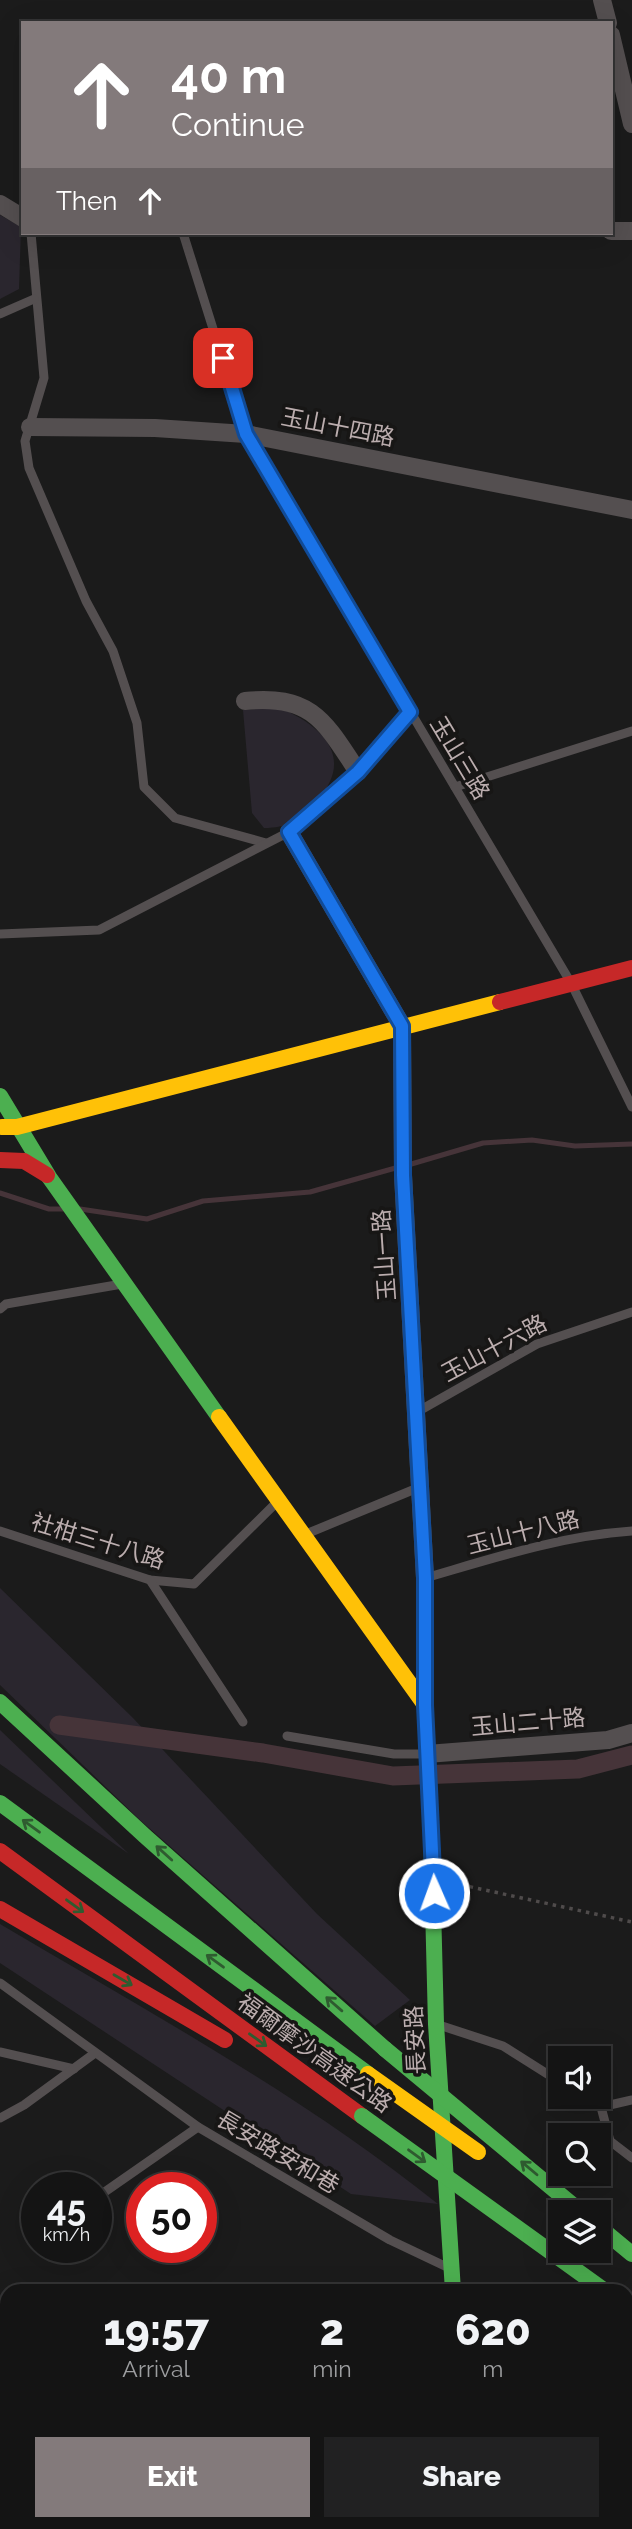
<!DOCTYPE html>
<meta charset="utf-8">
<style>
:root{--surface:#141414;--page:#212122;--text:#f1f3f6;--muted:#9d9ea0;--line:#333334;--accent:#837a7b}
body{margin:0;font-family:Raleway,"Noto Sans TC",sans-serif;background:var(--page);color:var(--text);height:100vh;display:flex;flex-direction:column;font-size:26px;white-space:nowrap}
*{box-sizing:border-box;margin:0}
p{font-size:23px;color:var(--muted)}
.icon{flex:none;width:38px;height:38px;fill:none;stroke:currentColor;stroke-width:2;stroke-linecap:round;stroke-linejoin:round}
.map{position:relative;flex:1;overflow:hidden}
.panel{position:absolute;left:0px;top:2284px;width:634px;height:247px;display:flex;flex-direction:column;background:var(--surface);border-radius:21px 21px 0 0;box-shadow:0 7px 28px #0002,0 0 0 2px var(--line)}
.panel>*{flex:none}
.banner{position:absolute;left:21px;top:21px;width:592px;height:214px;border-radius:0px;box-shadow:0 7px 28px #0002,0 0 0 2px var(--line);background:#837a7b;color:#fff;overflow:hidden}
.controls{position:absolute;left:548px;top:2046px;display:grid;gap:14px}
.controls a{display:grid;place-items:center;width:63px;height:63px;border-radius:0px;background:var(--surface);box-shadow:0 7px 28px #0002,0 0 0 2px var(--line);font-size:35px}
.speed{position:absolute;left:21px;top:2172px;display:flex;gap:14px;font-size:35px;font-weight:700;text-align:center}
.speed>*{display:grid;place-content:center;width:91px;height:91px;border-radius:50%;background:var(--surface);box-shadow:0 7px 28px #0002,0 0 0 2px var(--line);line-height:1}
.speed small{font-size:18px;font-weight:400}
.speed .limit{border:10px solid #d22;background:#fff;color:#111}
.pin{position:absolute;display:grid;place-items:center;width:60px;height:60px;color:#fff;margin:-30px;border-radius:14px;box-shadow:0 4px 10px #0006}
.me{position:absolute;width:77px;margin:-38px;rotate:358deg;stroke-linejoin:round;filter:drop-shadow(0 0 5px #0008)}
.turn{display:flex;align-items:center;gap:24px;height:147px;padding:0 35px;font-size:32px}
.turn .icon{width:91px;height:91px;stroke-width:2.5}
.turn b{display:block;font-size:49px;line-height:60px}
.then{display:flex;align-items:center;height:66px;padding:0 35px;background:#0003;gap:14px;font-size:26px}
.eta{display:flex;justify-content:space-evenly;align-items:center;height:119px;text-align:center}
.eta b{font-size:42px;font-weight:800;line-height:49px}
.action{display:flex;gap:14px;margin-top:auto;padding:14px 35px}
.action a{flex:1;height:80px;border-radius:0px;background:var(--accent);color:#fff;font-size:28px;font-weight:800;line-height:80px;text-align:center}
.action a+a{background:var(--page);color:var(--text)}
.map>svg:first-child{display:block}
</style>
<div class="map">
<svg width="632" height="2529" viewBox="0 0 632 2529">
<rect width="100%" height="100%" fill="#1b1b1b"/>
<g fill="#2a262e">
<polygon points="0,215 21,227 19,289 0,299"/>
<path d="M278,707C323,726 357,758 315,803C300,820 287,828 264,828L252,813L243,710Z"/>
<polygon points="0,1588 133,1718 317,1914 410,2000 375,2026 140,1820 0,1685"/>
<polygon points="0,1730 129,1854 0,1764"/>
<path d="M0,1924C149,2012 303,2096 438,2204L351,2194L0,1963Z"/>
</g>
<g fill="none" stroke-linecap="round" stroke-linejoin="round">
<g stroke="#463439" stroke-width="5">
<polyline points="408,1165 483,1143 532,1140 575,1146 632,1144"/>
<polyline points="0,1193 49,1209 63,1209"/>
<polyline points="80,1209 147,1219 203,1201 310,1192 399,1167"/>
</g>
<polyline stroke="#463439" stroke-width="19" points="59,1725 263,1753 393,1776 578,1769 632,1755"/>
<polyline stroke="#4f4b4b" stroke-width="3.5" stroke-dasharray="3.5 5" stroke-linecap="butt" points="453,1883 632,1922"/>
<g stroke="#544f50" stroke-width="9">
<polyline points="31,233 44,378 25,441 29,468 86,601 113,651 137,723 144,787 175,818 266,843"/>
<polyline points="183,233 246,434 571,983 632,1107"/>
<polyline points="0,314 34,299"/>
<polyline points="455,787 632,731"/>
<polyline points="0,934 99,930 289,832 358,772 410,712"/>
<polyline points="0,1309 6,1304 122,1284"/>
<polyline points="417,1412 537,1344 632,1312"/>
<polyline points="0,1531 150,1580 194,1584 277,1502"/>
<polyline points="306,1534 420,1487"/>
<path d="M425,1578C494,1558 560,1536 632,1531"/>
<polyline points="150,1580 243,1722"/>
<polyline points="287,1736 394,1754 425,1754"/>
<polyline points="0,1983 198,2127 390,2240 449,2268"/>
<polyline points="439,2025 503,2046 560,2082"/>
<polyline points="0,2052 74,2069"/>
<polyline points="584,2096 601,2107 610,2141 632,2158"/>
<polyline points="601,2107 632,2100"/>
<polyline points="0,2118 24,2105 95,2053"/>
<polyline points="96,2198 198,2127"/>
</g>
<g stroke="#544f50" stroke-width="18">
<polyline points="602,0 608,23"/>
<polyline points="611,35 632,124"/>
<polyline points="0,204 23,218"/>
<polyline points="611,231 632,231"/>
<polyline points="30,427 155,428 246,434 632,510"/>
<path d="M245,701C312,694 325,722 358,772"/>
<polyline points="289,832 402,1026 403,1175 425,1578 425,1705"/>
<polyline points="427,1754 608,1740 632,1733"/>
</g>
<g stroke="#4caf50" stroke-width="16">
<polyline points="0,1096 49,1177 219,1417"/>
<polyline points="0,1702 146,1837 385,2049"/>
<polyline points="0,1803 368,2074"/>
<polyline points="431,1827 436,2024 453,2291"/>
<polyline points="598,2226 632,2254"/>
<polyline points="626,2306 632,2310"/>
</g>
<g stroke="#ffc107" stroke-width="16">
<polyline points="2,1127 17,1127 500,1002"/>
<polyline points="219,1417 425,1705 431,1827"/>
<polyline points="482,2524 483,2529"/>
</g>
<g stroke="#c62828" stroke-width="16">
<polyline points="500,1002 632,968"/>
<polyline points="0,1160 24,1161 47,1175"/>
<polyline points="0,1851 362,2116"/>
<polyline points="0,1909 225,2040"/>
</g>
<g stroke="#4caf50" stroke-width="16">
<polyline points="385,2049 581,2212"/>
<polyline points="362,2116 605,2291"/>
</g>
<polyline stroke="#ffc107" stroke-width="16" points="368,2074 478,2152"/>
</g>
<defs><path id="oneway-shaft" d="M-6 0H5M1.5-3L5.5 0L1.5 3" fill="none" stroke-width="1.6" stroke-linecap="round" stroke-linejoin="round" transform="scale(1.75)"/></defs>
<g stroke="#2f5b30">
<use href="#oneway-shaft" transform="translate(31 1826) rotate(-144)"/>
<use href="#oneway-shaft" transform="translate(164 1853) rotate(-138)"/>
<use href="#oneway-shaft" transform="translate(75 1906) rotate(36)"/>
<use href="#oneway-shaft" transform="translate(215 1961) rotate(-144)"/>
<use href="#oneway-shaft" transform="translate(123 1980) rotate(30)"/>
<use href="#oneway-shaft" transform="translate(334 2004) rotate(-139)"/>
<use href="#oneway-shaft" transform="translate(258 2040) rotate(36)"/>
<use href="#oneway-shaft" transform="translate(417 2156) rotate(36)"/>
<use href="#oneway-shaft" transform="translate(529 2168) rotate(-140)"/>
</g>
<g fill="none" stroke-linecap="round" stroke-linejoin="round">
<defs>
<polyline id="route" points="223,358 246,434 410,712 358,772 289,832 402,1026 403,1175 425,1578 425,1705 434,1893"/>
</defs>
<use href="#route" stroke="#114b97" stroke-width="18"/>
<use href="#route" stroke="#1a73e8" stroke-width="12"/>
</g>
<g text-anchor="middle" stroke-width="7" stroke-linejoin="round" paint-order="stroke">
<g font-size="23" fill="#bbadae" stroke="#171615">
<text transform="translate(338 427) rotate(11)" y="8">玉山十四路</text>
<text transform="translate(460 758) rotate(59)" y="8">玉山三路</text>
<text transform="translate(384 1255) rotate(-94)" y="8">玉山一路</text>
<text transform="translate(494 1348) rotate(-28)" y="8">玉山十六路</text>
<text transform="translate(523 1532) rotate(-14)" y="8">玉山十八路</text>
<text transform="translate(98 1541) rotate(17)" y="8">社柑三十八路</text>
<text transform="translate(528 1722) rotate(-5)" y="8">玉山二十路</text>
<text transform="translate(415 2040) rotate(-93)" y="8">長安路</text>
<text transform="translate(315 2053) rotate(36)" y="8">福爾摩沙高速公路</text>
<text transform="translate(278 2152) rotate(31)" y="8">長安路安和巷</text>
</g>
</g>
</svg>
<div class="controls">
<a><svg class="icon" aria-label="sound" viewBox="0 0 24 24"><path d="M4 9h4l5-4v14l-5-4H4zM17 9q2 3 0 6"/></svg></a>
<a><svg class="icon" aria-label="search" viewBox="0 0 24 24"><circle cx="10" cy="10" r="6"/><path d="M15 15l6 6"/></svg></a>
<a><svg class="icon" aria-label="layers" viewBox="0 0 24 24"><path d="M12 4l9 5-9 5-9-5zM3 14l9 5 9-5"/></svg></a>
</div>
<div class="speed"><div>45<small>km/h</small></div><div class="limit">50</div></div>
<div class="pin" style="left:223px;top:358px;background:#d93025"><svg class="icon" aria-label="arrive" viewBox="0 0 24 24"><path d="M6 21V4h12l-3 4 3 4H6"/></svg></div>
<svg class="me" style="left:434px;top:1893px" viewBox="-20 -20 40 40"><circle r="17" fill="#1a73e8" stroke="#fff" stroke-width="3"/><path d="M0-11L8 9 0 5-8 9z" fill="#fff"/></svg>
<div class="banner">
<div class="turn"><svg class="icon" aria-label="ahead" viewBox="0 0 24 24"><path d="M12 20V5M6 11l6-6 6 6"/></svg><div><b>40 m</b>Continue</div></div>
<div class="then">Then<svg class="icon" aria-label="ahead" viewBox="0 0 24 24"><path d="M12 20V5M6 11l6-6 6 6"/></svg></div>
</div>
<section class="panel">
<div class="eta">
<div><b>19:57</b><p>Arrival</p></div>
<div><b>2</b><p>min</p></div>
<div><b>620</b><p>m</p></div>
</div>
<div class="action"><a>Exit</a><a>Share</a></div>
</section>
</div>
